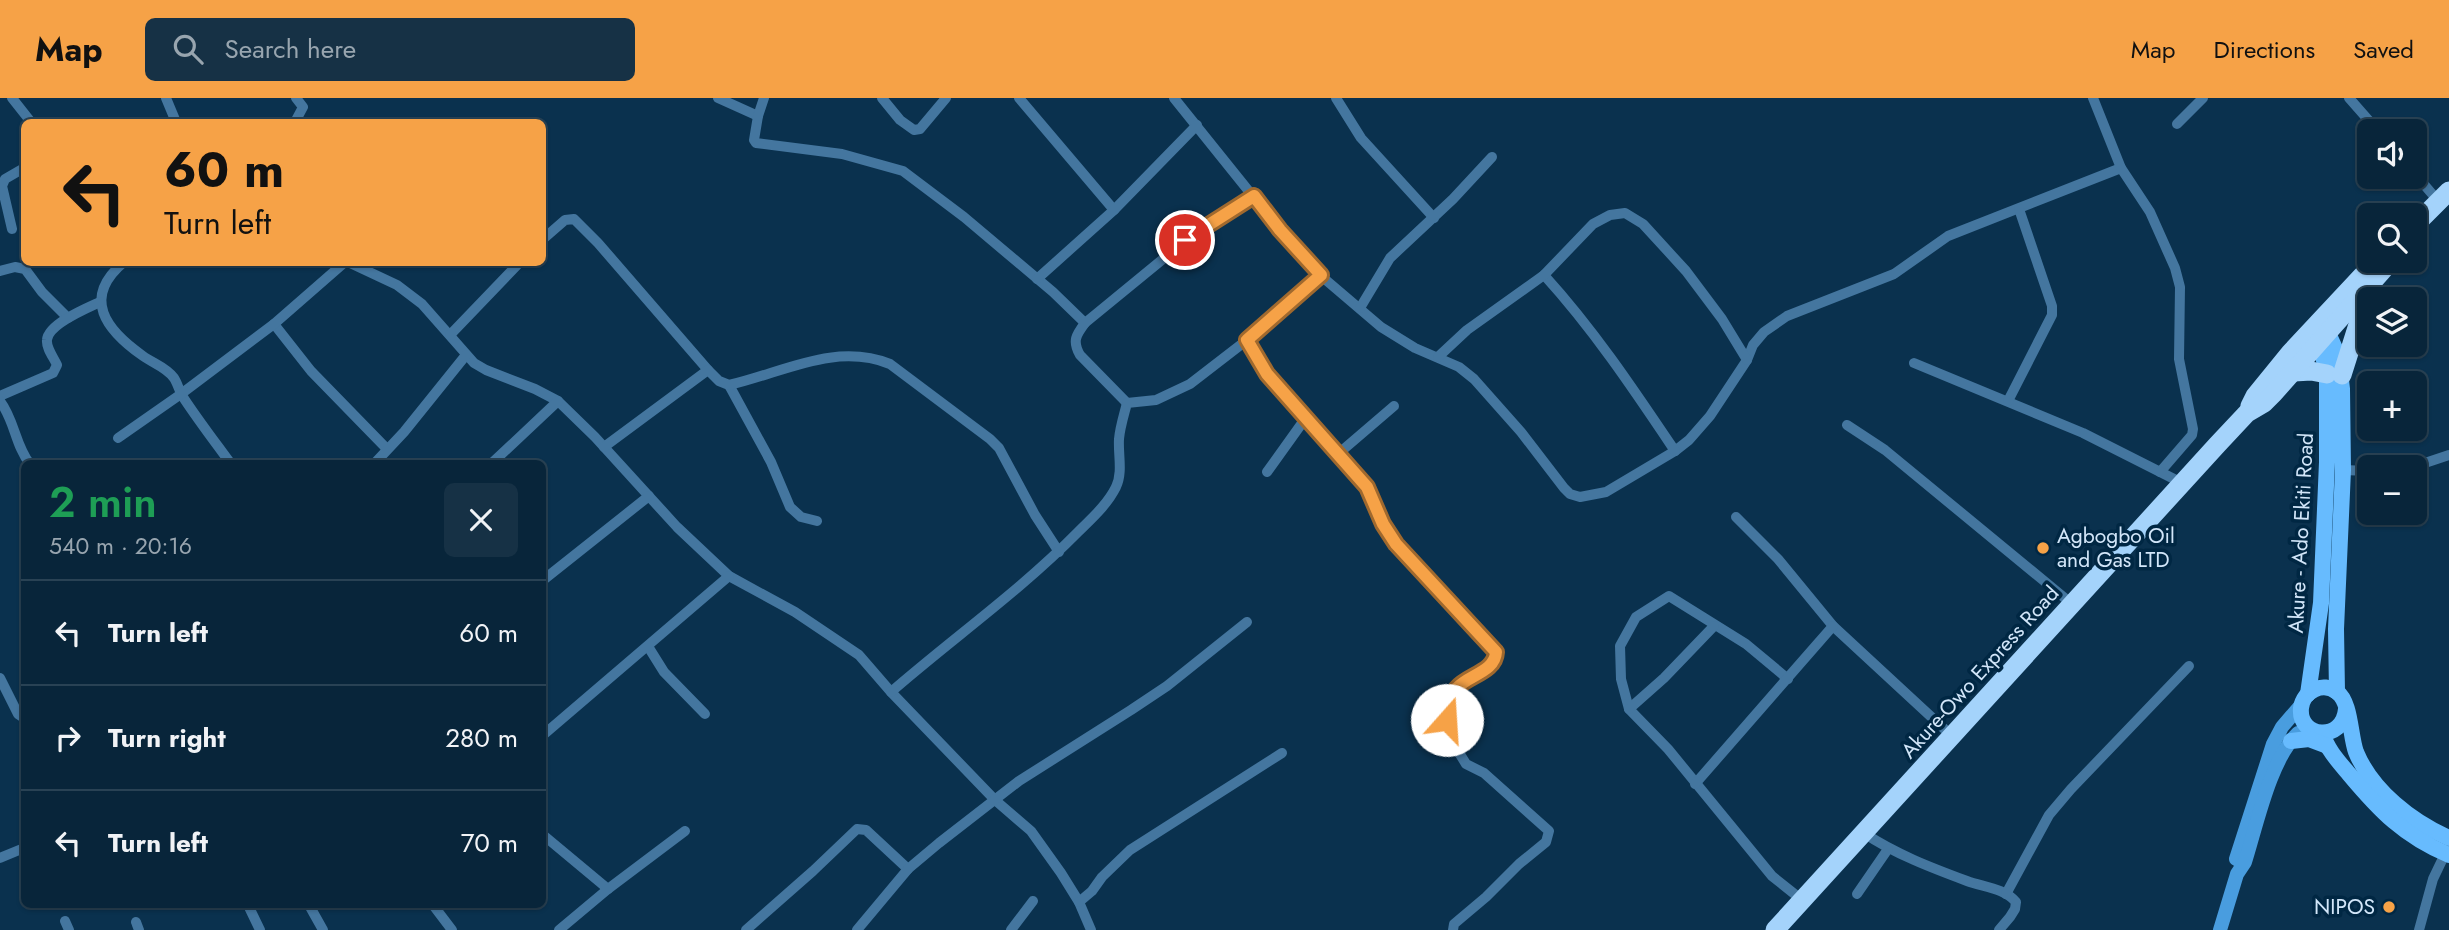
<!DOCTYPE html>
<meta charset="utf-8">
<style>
:root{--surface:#08253a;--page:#163145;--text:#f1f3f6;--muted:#98a5af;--line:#294254;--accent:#f6a247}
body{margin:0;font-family:Jost,sans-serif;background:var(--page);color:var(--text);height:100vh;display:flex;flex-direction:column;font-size:26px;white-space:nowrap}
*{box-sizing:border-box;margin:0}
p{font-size:23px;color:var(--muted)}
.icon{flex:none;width:38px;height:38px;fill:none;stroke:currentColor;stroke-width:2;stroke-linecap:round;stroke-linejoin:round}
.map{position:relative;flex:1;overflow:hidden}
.sheet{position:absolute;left:21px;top:362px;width:525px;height:448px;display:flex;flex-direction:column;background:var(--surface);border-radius:10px;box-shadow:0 2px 5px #0004,0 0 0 2px var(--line)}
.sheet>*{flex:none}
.hud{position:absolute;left:21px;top:21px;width:525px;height:147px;border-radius:10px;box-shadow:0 2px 5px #0004,0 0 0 2px var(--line);background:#f6a247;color:#111;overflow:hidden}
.fabs{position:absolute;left:2357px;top:21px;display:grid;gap:14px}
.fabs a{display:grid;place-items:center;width:70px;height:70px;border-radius:10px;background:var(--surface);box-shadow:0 2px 5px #0004,0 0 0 2px var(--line);font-size:35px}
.pin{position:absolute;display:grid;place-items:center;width:60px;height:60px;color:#fff;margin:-30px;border:4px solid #fff;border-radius:50%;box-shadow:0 2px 7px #0007}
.me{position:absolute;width:77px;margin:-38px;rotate:19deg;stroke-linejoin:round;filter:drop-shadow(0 0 5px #0008)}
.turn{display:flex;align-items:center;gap:24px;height:147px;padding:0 28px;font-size:32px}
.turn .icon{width:91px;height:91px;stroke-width:2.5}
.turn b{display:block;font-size:49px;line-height:60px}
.round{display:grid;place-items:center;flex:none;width:74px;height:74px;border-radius:10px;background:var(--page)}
.headline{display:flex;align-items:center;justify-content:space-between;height:119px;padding:0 28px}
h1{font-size:42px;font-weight:600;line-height:52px;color:#1e9e55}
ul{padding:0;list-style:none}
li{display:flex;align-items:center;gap:21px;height:105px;padding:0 28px;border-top:2px solid var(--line)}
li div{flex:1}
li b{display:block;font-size:26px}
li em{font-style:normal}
header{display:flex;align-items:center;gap:42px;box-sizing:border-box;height:98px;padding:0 35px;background:var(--accent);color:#111}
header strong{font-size:33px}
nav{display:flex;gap:38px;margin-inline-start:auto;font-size:24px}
.search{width:490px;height:63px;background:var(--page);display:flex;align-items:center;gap:18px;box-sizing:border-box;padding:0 24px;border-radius:10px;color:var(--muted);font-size:26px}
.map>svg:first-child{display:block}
</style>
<header>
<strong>Map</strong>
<div class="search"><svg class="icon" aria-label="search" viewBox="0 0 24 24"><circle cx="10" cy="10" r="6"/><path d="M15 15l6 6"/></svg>Search here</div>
<nav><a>Map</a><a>Directions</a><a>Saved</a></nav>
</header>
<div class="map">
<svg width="2449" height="832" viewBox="0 0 2449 832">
<rect width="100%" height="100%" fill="#0a314e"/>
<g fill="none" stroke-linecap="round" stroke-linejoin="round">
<g stroke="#44769f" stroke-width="10">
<polyline points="12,0 31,24"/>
<polyline points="166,0 176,24"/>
<polyline points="718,0 758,18"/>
<polyline points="764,0 758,18 754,42 756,45 842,56 903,73 964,119 1053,194 1085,225"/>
<polyline points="882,0 900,22 914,32 920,31 946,0"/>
<polyline points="1019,0 1114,112"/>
<polyline points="1174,0 1280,132 1320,177 1381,229 1415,250 1459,269 1474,281 1521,334 1564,390 1570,396 1580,399 1606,394 1675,353 1689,342 1710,318 1747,262 1753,247 1764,234 1787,218 1894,176 1948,138 2121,70"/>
<polyline points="1336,0 1361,40 1434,120"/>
<polyline points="2093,0 2121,70 2150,114 2175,170 2180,189 2179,261 2193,331 2192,337 2160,374"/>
<polyline points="2349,0 2378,33"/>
<polyline points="295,24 303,9 296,0"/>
<polyline points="308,24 323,24"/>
<polyline points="2177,26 2203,0"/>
<polyline points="2415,76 2439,104"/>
<polyline points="12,131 2,88 5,81 24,70"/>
<polyline points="542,142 565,122 574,121 598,145 708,272"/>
<path d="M124,164C81,200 106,232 143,258C154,266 166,269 174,280C178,286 179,293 183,299C198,322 215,344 231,366"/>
<polyline points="348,164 397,187 422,206 474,265 486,272 535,291 558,303 595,339 677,429 729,478 795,514 859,557 891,594 995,702 1031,733 1061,775 1079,804 1091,832"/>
<polyline points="0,173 15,169 25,171 42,194 68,220"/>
<path d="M1544,177C1594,232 1634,292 1675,353"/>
<polyline points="1037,181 1114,112 1197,27"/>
<polyline points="1360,210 1390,160 1453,101 1492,59"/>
<polyline points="274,226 311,273 387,351"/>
<polyline points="450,237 520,164"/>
<path d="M1247,242L1267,276L1367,389L1383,426L1396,446L1496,554C1494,571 1469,580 1456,590L1446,627L1453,645L1466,666L1484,675L1549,733L1546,744L1519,766L1486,799L1454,826L1453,832"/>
<polyline points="1438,259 1467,232 1544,177 1593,126 1610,117 1625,115 1643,126 1686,173 1722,221 1747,262"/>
<polyline points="1914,265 2083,335 2182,385"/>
<polyline points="729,287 771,364 790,409 801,419 817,423"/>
<path d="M0,298L53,275L57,267C54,260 46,250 47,242C48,226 87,210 100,204"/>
<path d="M0,303C15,323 15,347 30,366"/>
<polyline points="2008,303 2052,217 2052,208 2019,111"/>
<path d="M1127,305L1080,257C1072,243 1076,237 1085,225L1185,143L1254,98"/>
<polyline points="1847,327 1885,352 2072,506"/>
<polyline points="118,340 181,296 274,226 345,164"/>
<path d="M604,349L708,272L719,283L729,287C782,275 835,244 890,266L990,341L999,350L1035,417L1059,454"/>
<polyline points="1338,356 1394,308"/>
<polyline points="374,366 404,334 466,257"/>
<polyline points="491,366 558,303"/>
<polyline points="2413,369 2449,357"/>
<polyline points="2343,372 2370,373"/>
<polyline points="1267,374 1305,321"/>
<polyline points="1736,419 1778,461 1833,528 1953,639"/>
<polyline points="542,483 649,398"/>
<polyline points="649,550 664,574 705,616"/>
<polyline points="0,580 18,616 24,620"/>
<polyline points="1788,581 1746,546 1669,498 1636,519 1620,548 1621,581 1629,611 1668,651 1772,778 1802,802"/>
<path d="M891,594C953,540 1020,493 1078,434C1092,420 1107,407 1116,389C1123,374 1118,357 1119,341C1120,329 1124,317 1127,305L1156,302L1190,286L1247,242L1320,177"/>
<polyline points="1629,611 1664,580 1714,528"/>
<polyline points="542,638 729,478"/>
<polyline points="1695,686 1833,528"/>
<path d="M1864,735C1895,756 1932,770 1967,783C1983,789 2004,790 2016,804L2015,811L2010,819L1999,832"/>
<polyline points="542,736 608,791"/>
<polyline points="0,760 24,750"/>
<polyline points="1857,796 1888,751"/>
<polyline points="2006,796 2049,717 2071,691 2189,568"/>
<polyline points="1079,804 1092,793 1102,779 1130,752 1282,655"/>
<polyline points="248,807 260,832"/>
<polyline points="309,807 323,832"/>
<polyline points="433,807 452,832"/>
<polyline points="65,823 69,832"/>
<polyline points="136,824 139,832"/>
<polyline points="559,832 608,791 685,733"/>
<polyline points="746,832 813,773 857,731 866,732 908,771"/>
<polyline points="857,832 908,771 939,745 1019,683 1131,612 1167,588 1247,524"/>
<polyline points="1011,832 1033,803"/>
<polyline points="2419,832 2433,781 2445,756"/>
</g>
<g stroke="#499ddf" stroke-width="14">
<polyline points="2236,761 2273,646 2282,629 2301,607"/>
<path d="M2220,832L2237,776L2245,764C2257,726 2270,662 2298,635"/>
</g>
<g stroke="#67bbfe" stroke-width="16">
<polyline points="2320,226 2328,235 2338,257 2342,291 2343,372 2336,531 2337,594"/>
<polyline points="2308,596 2321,505 2327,364 2327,276 2320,244 2315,238"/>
<path d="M2346,611C2343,645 2298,640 2301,610C2303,593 2323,583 2337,594C2351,604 2350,638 2356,654C2372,693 2412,724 2449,740"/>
<path d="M2322,635C2327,651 2338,663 2349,676C2380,713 2404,738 2449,757"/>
<polyline points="2291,643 2309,641 2325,647"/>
</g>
<g stroke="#a4d3fb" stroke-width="19">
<polyline points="2415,127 2449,93"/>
<polyline points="2294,274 2311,273 2327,276"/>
<polyline points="2342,277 2367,198"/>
<polyline points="2250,308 2255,298 2290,255 2376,163"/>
<polyline points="1775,832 2217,347 2247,315 2264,305 2274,295 2391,163"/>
</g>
</g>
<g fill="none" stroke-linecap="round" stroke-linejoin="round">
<defs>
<path id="route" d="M1185,142L1254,98L1280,132L1321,177L1247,242L1267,276L1367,389L1383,426L1396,446L1496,554C1495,574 1468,577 1457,590C1451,598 1449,613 1447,622"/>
</defs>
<use href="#route" stroke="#a0692e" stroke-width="18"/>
<use href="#route" stroke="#f6a247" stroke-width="12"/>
</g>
<g fill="#f6a247" stroke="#002743" stroke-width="2.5">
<circle cx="2043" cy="450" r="7"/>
<circle cx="2389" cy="809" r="7"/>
</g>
<g text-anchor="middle" stroke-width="7" stroke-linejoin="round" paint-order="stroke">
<g font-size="21" fill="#d2e6f9" stroke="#002743">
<text transform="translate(2301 435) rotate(-87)" y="7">Akure - Ado Ekiti Road</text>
<text transform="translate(1980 574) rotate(-48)" y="7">Akure-Owo Express Road</text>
</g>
<g font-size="21" fill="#d2e6f9" stroke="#002743" text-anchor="start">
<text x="2057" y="445">Agbogbo Oil<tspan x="2057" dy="24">and Gas LTD</tspan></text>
<text x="2375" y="816" text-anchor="end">NIPOS</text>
</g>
</g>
</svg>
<div class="fabs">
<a><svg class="icon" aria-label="sound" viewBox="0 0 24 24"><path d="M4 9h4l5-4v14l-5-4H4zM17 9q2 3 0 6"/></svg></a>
<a><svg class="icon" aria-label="search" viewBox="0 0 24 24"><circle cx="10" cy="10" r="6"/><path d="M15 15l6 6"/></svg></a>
<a><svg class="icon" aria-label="layers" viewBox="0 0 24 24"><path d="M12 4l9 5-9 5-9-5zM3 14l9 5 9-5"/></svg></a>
<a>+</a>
<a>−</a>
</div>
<div class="pin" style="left:1185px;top:142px;background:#d93025"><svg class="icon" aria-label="arrive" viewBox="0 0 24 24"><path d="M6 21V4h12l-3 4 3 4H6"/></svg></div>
<svg class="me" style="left:1447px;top:622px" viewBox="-20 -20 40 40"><circle r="19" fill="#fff"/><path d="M0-13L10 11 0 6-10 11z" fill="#f6a247"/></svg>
<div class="hud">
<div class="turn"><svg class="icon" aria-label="left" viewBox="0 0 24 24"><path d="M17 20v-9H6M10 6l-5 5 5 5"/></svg><div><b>60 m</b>Turn left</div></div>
</div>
<section class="sheet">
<div class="headline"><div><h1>2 min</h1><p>540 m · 20:16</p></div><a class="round"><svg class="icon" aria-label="close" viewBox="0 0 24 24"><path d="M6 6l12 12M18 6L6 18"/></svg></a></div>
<ul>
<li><svg class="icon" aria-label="left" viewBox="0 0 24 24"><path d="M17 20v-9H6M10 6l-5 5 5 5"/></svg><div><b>Turn left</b></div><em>60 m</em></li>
<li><svg class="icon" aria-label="right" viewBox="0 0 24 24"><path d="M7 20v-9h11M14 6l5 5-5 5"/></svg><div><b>Turn right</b></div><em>280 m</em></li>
<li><svg class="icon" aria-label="left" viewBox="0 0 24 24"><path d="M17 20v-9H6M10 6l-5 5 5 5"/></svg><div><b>Turn left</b></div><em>70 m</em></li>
</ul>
</section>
</div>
